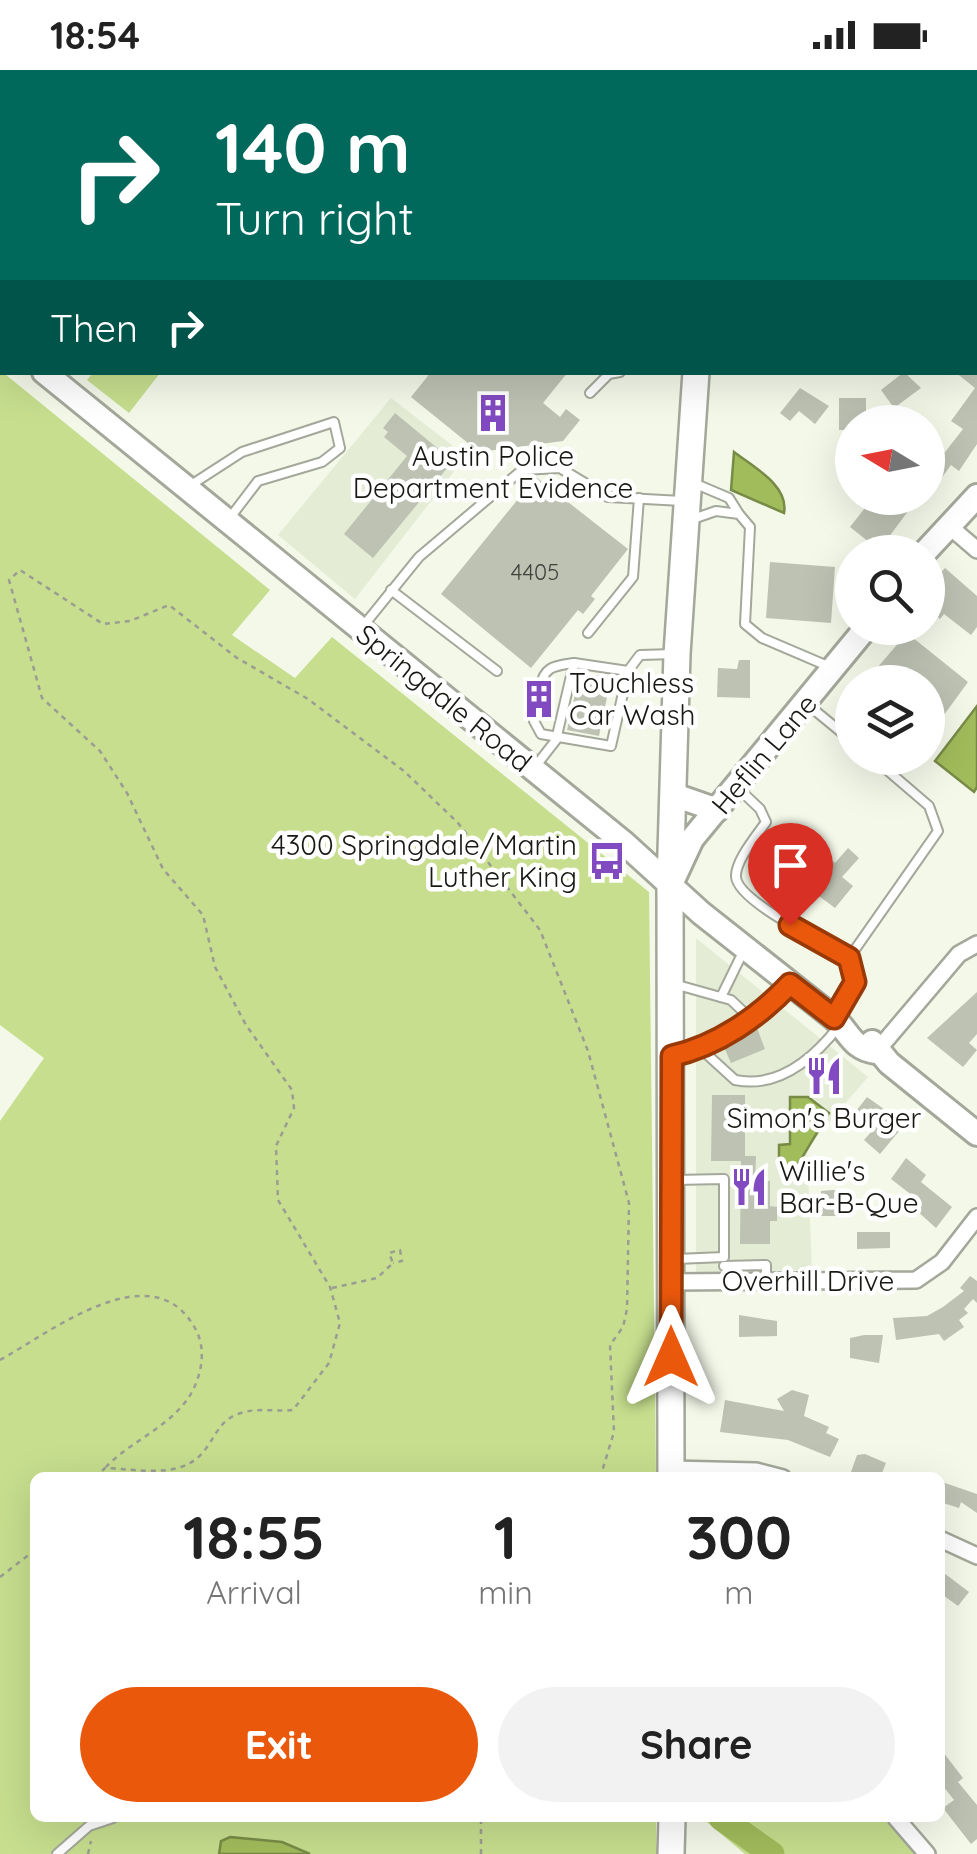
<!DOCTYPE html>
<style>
:root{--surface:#fff;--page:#f2f2f2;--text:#222;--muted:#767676;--accent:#ea580c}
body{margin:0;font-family:Quicksand,sans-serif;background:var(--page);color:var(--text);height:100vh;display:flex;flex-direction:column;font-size:38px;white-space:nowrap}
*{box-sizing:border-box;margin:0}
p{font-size:32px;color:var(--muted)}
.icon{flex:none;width:55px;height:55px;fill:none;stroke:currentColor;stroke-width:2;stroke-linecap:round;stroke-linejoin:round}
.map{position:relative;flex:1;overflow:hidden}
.sheet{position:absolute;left:30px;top:1402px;width:915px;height:350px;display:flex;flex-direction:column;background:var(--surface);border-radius:15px;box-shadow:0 10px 40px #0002}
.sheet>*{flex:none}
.top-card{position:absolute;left:0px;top:0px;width:978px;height:305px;box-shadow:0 10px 40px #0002;background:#00695c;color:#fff;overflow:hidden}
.needle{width:65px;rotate:280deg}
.controls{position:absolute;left:835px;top:335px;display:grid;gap:20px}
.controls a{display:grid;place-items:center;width:110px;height:110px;border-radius:50%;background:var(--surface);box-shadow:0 10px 40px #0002;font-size:50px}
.pin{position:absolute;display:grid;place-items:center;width:85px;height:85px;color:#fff;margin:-102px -42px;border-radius:50% 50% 50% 0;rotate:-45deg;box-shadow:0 0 10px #0007}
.pin .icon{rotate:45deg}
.me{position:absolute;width:110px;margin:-55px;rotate:0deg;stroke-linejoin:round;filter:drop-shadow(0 0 8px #0008)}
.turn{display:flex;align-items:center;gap:35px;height:210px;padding:0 50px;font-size:45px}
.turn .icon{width:130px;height:130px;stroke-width:2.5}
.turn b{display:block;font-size:70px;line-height:85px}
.then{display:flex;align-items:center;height:95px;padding:0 50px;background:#0003;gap:20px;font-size:38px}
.eta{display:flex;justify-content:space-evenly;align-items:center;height:170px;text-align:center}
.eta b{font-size:60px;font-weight:800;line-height:70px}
.action{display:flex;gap:20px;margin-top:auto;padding:20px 50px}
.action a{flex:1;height:115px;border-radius:60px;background:var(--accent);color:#fff;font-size:40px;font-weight:800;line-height:115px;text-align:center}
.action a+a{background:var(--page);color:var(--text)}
.status{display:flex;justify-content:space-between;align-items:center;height:70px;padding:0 50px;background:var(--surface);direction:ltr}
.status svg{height:28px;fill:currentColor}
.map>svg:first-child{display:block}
</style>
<div class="status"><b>18:54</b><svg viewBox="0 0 49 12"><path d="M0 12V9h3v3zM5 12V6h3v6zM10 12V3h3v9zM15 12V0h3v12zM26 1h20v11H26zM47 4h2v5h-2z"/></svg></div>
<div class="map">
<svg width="977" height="1784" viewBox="0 0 977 1784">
<rect width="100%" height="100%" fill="#f3f8e9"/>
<!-- built -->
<g fill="#e5ecd6">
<path d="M391,328L466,386L355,529L278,465Z"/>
<path d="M696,868L868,1007L807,1078L812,1200L696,1203Z"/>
</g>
<!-- green -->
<g fill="#c6de8e">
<path d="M0,0H656L2,2L0,155Z"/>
<path d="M0,300L270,520L232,565L295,608L332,567L649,822L656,1407L35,1408V1748H656V1784H0V1051L44,988L0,955Z"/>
<path d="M93,303V302L160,303L129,343L87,310Z"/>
<path d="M702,1748H885L915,1784H745Z"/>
</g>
<!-- water -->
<g fill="#a1bc5b" stroke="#788b46" stroke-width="2.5">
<path d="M734,382C755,398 789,416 784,443L731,420Z"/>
<path d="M977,636V717L974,722L935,691Z"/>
<path d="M790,1027H808L829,1043L797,1096L779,1095V1075L790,1074Z"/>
<path d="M230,1767L282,1772L310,1784H219L221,1771Z"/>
</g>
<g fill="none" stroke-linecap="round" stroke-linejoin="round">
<!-- river -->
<g stroke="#a1bc5b" stroke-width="25">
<path d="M935,0L937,2"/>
<path d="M975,49L977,50"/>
<path d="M721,1748L772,1784"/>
</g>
</g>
<!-- building -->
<g fill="#bdc2b3">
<path d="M431,302H568L543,333L560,347L566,339L580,350L563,371L479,382L411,327Z"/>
<path d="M904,302L921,318L894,338L881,320Z"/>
<path d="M955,302H977V374L959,401L951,395L935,417L928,412V390L935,395L963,359L951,351L975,318Z"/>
<path d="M800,318L829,336L815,354L799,341L790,351L780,343Z"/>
<path d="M839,328H866V352H852V360H839Z"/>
<path d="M395,343L453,391L373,488L344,464L407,386L384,367L388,362L383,358Z"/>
<path d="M536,407L628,479L591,526L595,529L583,544L578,540L531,598L441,524Z"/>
<path d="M885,428H910L907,432L912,436L879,480L850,457L868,434L875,440Z"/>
<path d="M770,492L835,497L831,553L766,548Z"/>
<path d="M945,498L977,526V557L971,565L944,544L940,549L932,542L937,536L931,531L940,519L932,513Z"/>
<path d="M907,563L968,612L928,667V612H865Z"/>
<path d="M739,590H750V628L717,627L718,598L737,599Z"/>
<path d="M580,602L611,608L599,666L567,660Z"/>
<path d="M796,770L802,775L807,770L835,793L848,778L859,788L842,807L853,816L835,838L819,826L812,834L783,816L794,803L779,791Z"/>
<path d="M977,922V964L969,973L977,980L963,997L927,968Z"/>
<path d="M757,958L765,979L731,993L723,975Z"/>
<path d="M712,1025H745V1086H756L755,1111H770V1136L777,1137V1151H770V1174H740L741,1091H711Z"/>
<path d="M867,1027L905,1054L880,1084L864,1070L871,1062L853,1045Z"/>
<path d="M906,1088L926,1105L921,1112L952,1137L936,1158L916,1140L922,1133L891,1109Z"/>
<path d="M833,1120H850V1146H821V1121Z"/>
<path d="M857,1162H890V1178L857,1179Z"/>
<path d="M970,1206L977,1211V1233L973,1229L964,1239L968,1243L959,1250L964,1257L944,1271L939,1264L896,1270L893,1248L927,1246L943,1237L964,1221L960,1218Z"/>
<path d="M739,1245L777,1251V1266L739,1267Z"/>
<path d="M864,1265H883L879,1293L850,1288V1268Z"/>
<path d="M792,1320L809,1325L804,1346L829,1357L826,1363L839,1369L830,1387L788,1370L720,1362L725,1330L784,1341L777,1329Z"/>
<path d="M865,1384L886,1393L880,1408H856L851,1402L857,1385Z"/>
<path d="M942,1412L977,1424V1443L961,1432L959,1438L940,1432Z"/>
<path d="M940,1500L969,1522L958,1536L940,1523Z"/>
<path d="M940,1678L963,1708L958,1712L977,1735V1769L971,1774L943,1738L954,1730L940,1712Z"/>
</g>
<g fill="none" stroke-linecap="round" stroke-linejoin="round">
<!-- lane casing -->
<g stroke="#a3a89a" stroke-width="12">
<g id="lane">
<path d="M590,323L609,304L620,302"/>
<path d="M696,414L729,428L739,444"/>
<path d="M191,415L242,382L334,352L340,378L322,392L258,411L229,449"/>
<path d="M690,450L716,441L739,444L750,457L745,554L762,568L830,597"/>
<path d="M391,520L497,601"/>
<path d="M364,555L419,487L522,400L560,398L608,427L682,431"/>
<path d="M588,563L633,507L639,428"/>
<path d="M540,618C544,596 554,596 574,593"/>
<path d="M807,634L852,671"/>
<path d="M536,641L534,651L541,664L611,676L628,601"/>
<path d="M535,697L556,670L574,593L628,601L640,585L674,584"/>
<path d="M740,720L760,739L766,752C757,765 735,791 736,807C738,832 826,873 849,888L855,912L836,945"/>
<path d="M849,888L938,761L929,736L873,688"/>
<path d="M674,914L731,930L750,948"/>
<path d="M721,927L743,882"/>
<path d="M701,979L735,1010C779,1019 814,988 839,956"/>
<path d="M677,985C719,975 760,945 789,914"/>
<path d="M675,1110L724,1109V1187L676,1189"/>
<path d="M724,1196L766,1195V1211"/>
<path d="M57,1784L89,1756L113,1748"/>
</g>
</g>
<!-- street casing -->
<g stroke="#a3a89a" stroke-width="20">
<g id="street">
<path d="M975,208L977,210"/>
<path d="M949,456L977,480"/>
<path d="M876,982L959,884L977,874"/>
<path d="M671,1212L916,1210L942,1192L977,1147"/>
<path d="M671,1399L756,1401L783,1408"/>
<path d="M940,1469L977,1486"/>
<path d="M896,1748L927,1784"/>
</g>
</g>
<!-- secondary casing -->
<g stroke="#a3a89a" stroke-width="28">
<g id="secondary">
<path d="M0,267L2,269"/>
<path d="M44,302L623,772L701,843L834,948C849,962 852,979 876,982"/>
<path d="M925,482L977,426"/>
<path d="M674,725L717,740"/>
<path d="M672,812L692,769L866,558"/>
<path d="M872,972L889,993L977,1064"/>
</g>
</g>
<!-- primary casing -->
<g stroke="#a3a89a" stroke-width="30">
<g id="primary">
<path d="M716,2V0"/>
<path d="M671,1408L670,815L677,584L696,302"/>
<path d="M671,1784L672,1748"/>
</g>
</g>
<!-- path -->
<g stroke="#9a9d92" stroke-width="2.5" stroke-dasharray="5 5" stroke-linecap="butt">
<path d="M332,1218L377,1208L393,1193L389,1183L400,1180L402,1191L393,1193"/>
<path d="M0,1290C51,1262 154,1180 196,1260C207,1281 201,1308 189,1327C168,1358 131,1371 106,1397"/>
<path d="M95,1408L105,1398C139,1399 185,1411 207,1377C217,1363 221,1350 238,1344C256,1337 275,1342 293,1340L329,1293L340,1253L330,1217L278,1130L276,1076L294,1038L292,1020L246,955L215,897L203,845L163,799L127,723L100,681L42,628L9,510L20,500L103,554L130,551L169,535L237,588L308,629L404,701L458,753L540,860L588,981L629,1133L627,1239L623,1257L610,1275L614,1362L600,1408"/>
<path d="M0,1507L35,1480"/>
<path d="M88,1784L91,1771"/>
<path d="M481,1784V1748"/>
</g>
<!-- lane -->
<use href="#lane" stroke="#fff" stroke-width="8"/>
<!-- street -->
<use href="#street" stroke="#fff" stroke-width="15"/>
<!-- secondary -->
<use href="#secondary" stroke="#fff" stroke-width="22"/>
<!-- primary -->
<use href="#primary" stroke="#fff" stroke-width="25"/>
</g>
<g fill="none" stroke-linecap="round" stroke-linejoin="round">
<!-- route casing -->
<g stroke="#983908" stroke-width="25">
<path id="route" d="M671,1287L672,986C717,976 759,947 790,914L834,948L855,912L849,888L790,855"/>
</g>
<!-- route -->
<use href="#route" stroke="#ea580c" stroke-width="18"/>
</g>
<!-- icons -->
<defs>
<g id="building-bare" transform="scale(3)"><path d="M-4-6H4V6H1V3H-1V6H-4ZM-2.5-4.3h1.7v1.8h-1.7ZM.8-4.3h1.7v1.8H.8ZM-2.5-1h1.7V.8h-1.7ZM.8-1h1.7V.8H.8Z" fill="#824ac1" stroke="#fff" stroke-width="2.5" paint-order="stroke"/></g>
<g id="bus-bare" transform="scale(3)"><path d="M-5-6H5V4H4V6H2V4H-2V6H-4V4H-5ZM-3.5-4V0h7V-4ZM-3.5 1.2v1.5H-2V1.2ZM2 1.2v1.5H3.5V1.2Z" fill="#824ac1" stroke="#fff" stroke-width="2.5" paint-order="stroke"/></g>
<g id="restaurant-bare" transform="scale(3)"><path d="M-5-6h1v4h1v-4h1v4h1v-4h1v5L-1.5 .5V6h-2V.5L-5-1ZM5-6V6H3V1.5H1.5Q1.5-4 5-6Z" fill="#824ac1" stroke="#fff" stroke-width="2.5" paint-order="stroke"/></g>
</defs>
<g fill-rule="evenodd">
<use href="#building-bare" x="493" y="343"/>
<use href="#building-bare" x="539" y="629"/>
<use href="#bus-bare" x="607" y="791"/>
<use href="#restaurant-bare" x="824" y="1006"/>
<use href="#restaurant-bare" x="749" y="1117"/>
</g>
<g text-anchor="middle" stroke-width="9" stroke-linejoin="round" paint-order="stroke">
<!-- number labels -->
<g font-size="22" fill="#41433c">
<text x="535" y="510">4405</text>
</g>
<!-- poi labels -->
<g font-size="28" fill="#181914" stroke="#fff">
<text x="493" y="396">Austin Police<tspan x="493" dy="32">Department Evidence</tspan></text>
<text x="569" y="623" text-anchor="start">Touchless<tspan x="569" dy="32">Car Wash</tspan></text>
<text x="577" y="785" text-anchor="end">4300 Springdale/Martin<tspan x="577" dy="32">Luther King</tspan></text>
<text x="824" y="1058">Simon's Burger</text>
<text x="779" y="1111" text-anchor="start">Willie's<tspan x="779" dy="32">Bar-B-Que</tspan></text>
</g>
<!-- street labels -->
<g font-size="28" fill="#181914" stroke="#fff">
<text transform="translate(444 628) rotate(39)" y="10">Springdale Road</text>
<text transform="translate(764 684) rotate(-50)" y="10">Heflin Lane</text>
<text x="808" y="1221">Overhill Drive</text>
</g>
</g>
</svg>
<div class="controls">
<a><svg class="needle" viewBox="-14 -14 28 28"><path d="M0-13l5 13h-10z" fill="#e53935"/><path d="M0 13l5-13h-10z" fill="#767676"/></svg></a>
<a><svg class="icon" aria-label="search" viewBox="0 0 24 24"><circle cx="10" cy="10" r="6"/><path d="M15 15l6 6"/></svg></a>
<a><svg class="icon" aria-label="layers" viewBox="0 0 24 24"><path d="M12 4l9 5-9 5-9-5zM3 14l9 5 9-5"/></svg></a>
</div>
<div class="pin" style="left:790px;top:855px;background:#d93025"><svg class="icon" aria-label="arrive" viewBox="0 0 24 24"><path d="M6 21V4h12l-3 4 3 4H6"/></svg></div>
<svg class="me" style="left:671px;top:1287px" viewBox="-20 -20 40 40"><path d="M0-17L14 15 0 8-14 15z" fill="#ea580c" stroke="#fff" stroke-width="4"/></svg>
<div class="top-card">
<div class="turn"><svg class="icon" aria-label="right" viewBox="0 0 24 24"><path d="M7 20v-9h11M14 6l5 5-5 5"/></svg><div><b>140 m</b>Turn right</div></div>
<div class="then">Then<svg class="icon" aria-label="right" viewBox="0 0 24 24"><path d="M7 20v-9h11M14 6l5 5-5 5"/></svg></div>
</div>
<section class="sheet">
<div class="eta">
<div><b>18:55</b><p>Arrival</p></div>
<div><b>1</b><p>min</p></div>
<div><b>300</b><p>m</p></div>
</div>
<div class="action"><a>Exit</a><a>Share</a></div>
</section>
</div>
